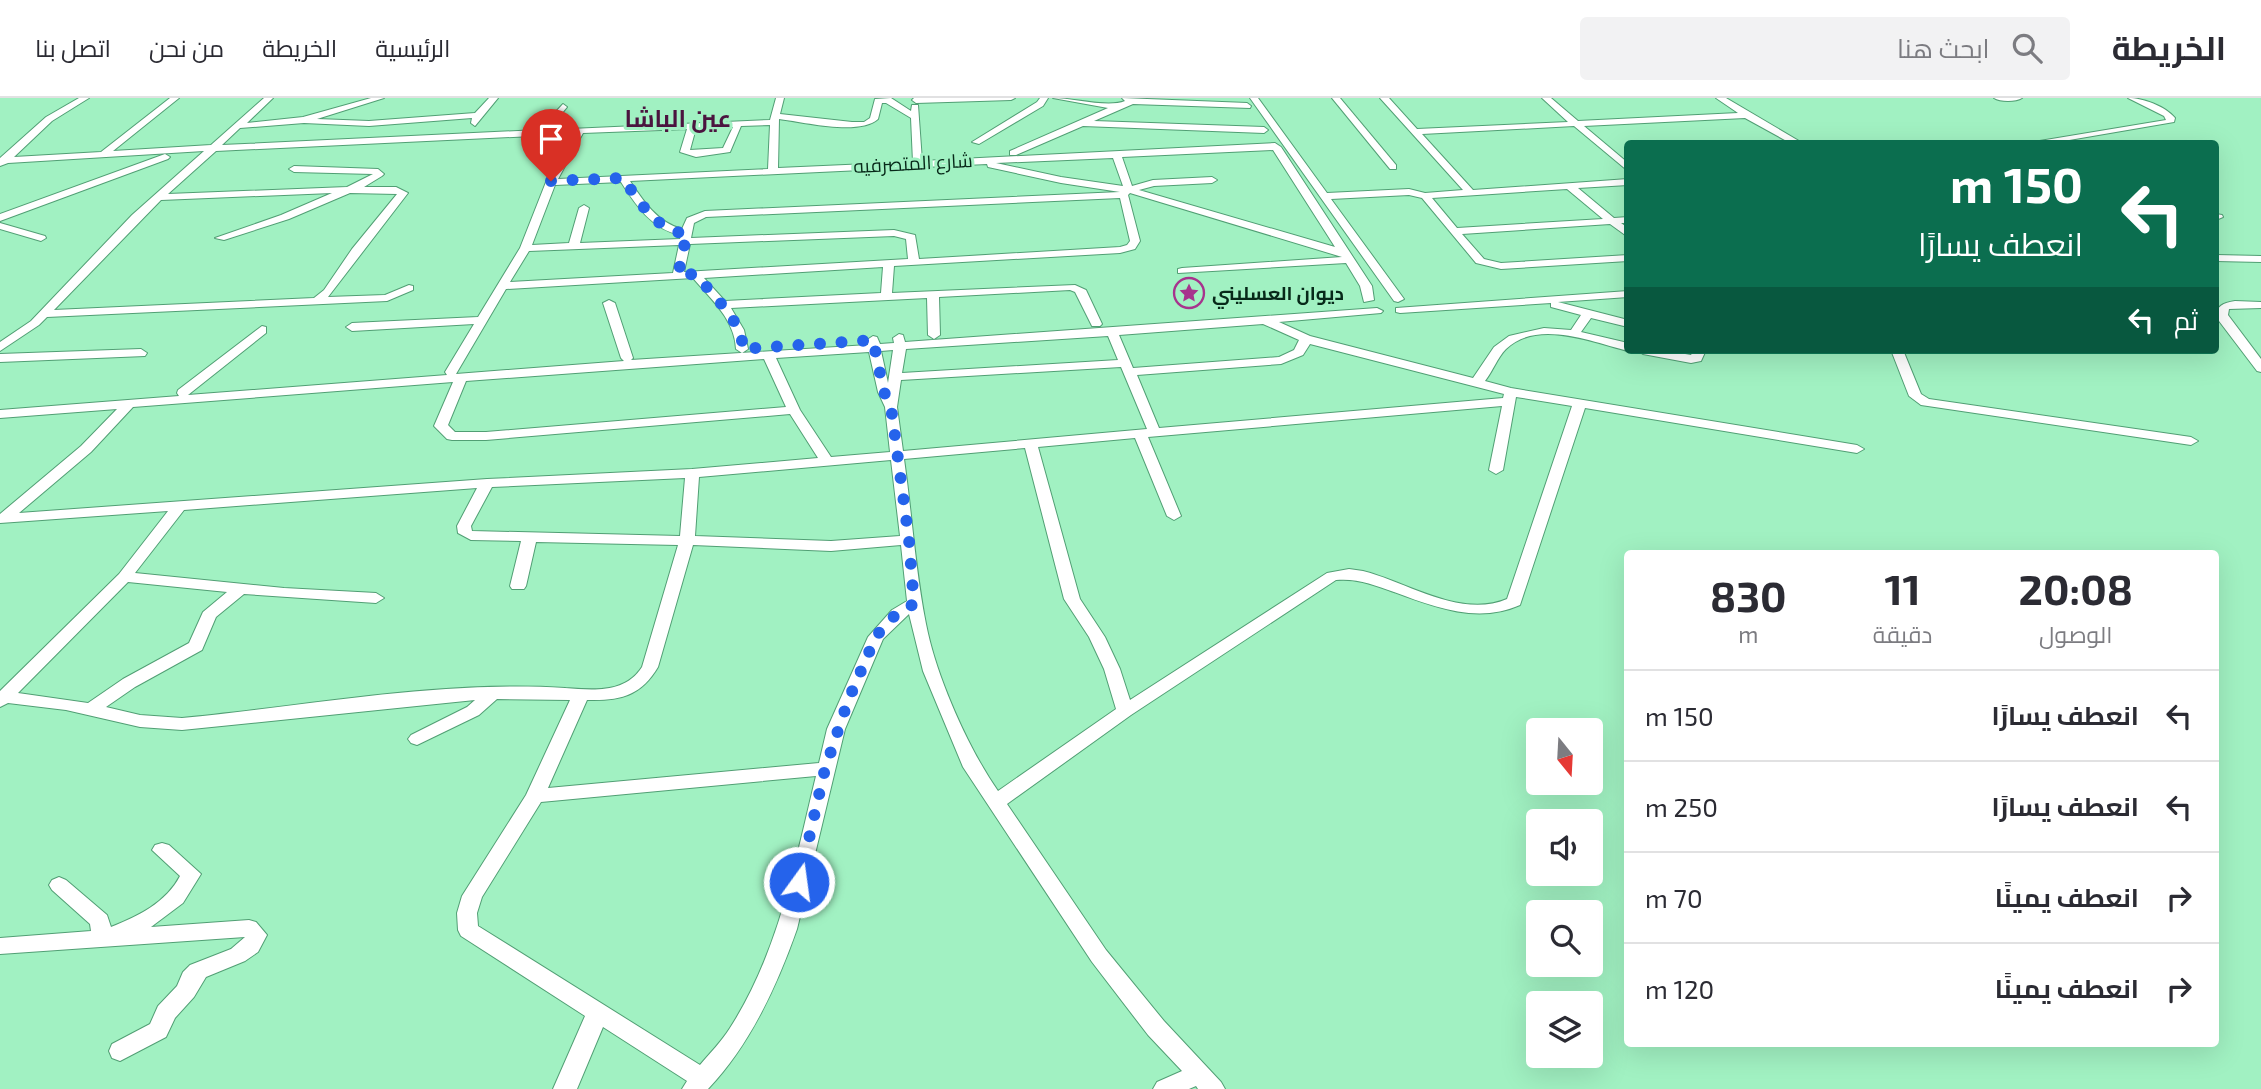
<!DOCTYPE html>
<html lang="ar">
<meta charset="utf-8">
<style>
:root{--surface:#fff;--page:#f2f2f3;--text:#2b2b33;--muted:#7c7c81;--line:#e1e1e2}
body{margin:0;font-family:"Exo 2",Cairo,sans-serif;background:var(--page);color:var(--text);direction:rtl;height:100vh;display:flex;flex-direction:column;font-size:26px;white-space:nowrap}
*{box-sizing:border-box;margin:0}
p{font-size:23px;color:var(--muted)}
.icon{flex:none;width:38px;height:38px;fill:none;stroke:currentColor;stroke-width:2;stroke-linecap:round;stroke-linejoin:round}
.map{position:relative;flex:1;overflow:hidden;direction:ltr}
.side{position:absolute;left:1624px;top:452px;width:595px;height:497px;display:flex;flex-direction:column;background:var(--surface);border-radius:7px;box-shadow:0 7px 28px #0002;direction:rtl}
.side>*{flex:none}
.banner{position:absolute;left:1624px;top:42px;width:595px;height:214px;border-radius:7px;box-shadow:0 7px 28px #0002;direction:rtl;background:#0b6e4f;color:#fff;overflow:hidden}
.needle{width:46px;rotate:162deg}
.tools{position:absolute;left:1526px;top:620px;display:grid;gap:14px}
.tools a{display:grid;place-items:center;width:77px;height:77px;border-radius:7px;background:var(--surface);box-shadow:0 7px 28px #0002;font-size:35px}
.pin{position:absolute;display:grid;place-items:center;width:60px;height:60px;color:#fff;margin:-72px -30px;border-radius:50% 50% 50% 0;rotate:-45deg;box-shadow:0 0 7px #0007}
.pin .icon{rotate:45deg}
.me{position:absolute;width:77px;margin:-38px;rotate:14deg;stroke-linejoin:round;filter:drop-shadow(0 0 5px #0008)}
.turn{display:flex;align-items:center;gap:24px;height:147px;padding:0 21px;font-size:32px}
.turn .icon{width:91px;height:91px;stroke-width:2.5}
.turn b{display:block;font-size:49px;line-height:60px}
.then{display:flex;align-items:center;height:66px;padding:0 21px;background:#0003;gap:14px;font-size:26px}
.eta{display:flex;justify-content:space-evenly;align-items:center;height:119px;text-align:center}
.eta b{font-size:42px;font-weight:700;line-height:49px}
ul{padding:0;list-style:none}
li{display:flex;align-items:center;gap:21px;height:91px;padding:0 21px;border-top:2px solid var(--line)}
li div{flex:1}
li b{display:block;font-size:26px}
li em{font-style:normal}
header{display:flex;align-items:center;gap:42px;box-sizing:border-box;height:98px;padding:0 35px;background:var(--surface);border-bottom:2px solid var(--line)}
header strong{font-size:33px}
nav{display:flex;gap:38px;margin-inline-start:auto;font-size:24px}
.search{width:490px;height:63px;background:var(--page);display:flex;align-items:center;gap:18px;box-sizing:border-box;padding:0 24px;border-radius:7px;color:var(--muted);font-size:26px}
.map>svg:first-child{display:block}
</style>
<header>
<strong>الخريطة</strong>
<div class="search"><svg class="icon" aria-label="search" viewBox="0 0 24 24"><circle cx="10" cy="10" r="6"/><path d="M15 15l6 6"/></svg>ابحث هنا</div>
<nav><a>الرئيسية</a><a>الخريطة</a><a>من نحن</a><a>اتصل بنا</a></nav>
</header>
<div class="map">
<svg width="2261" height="991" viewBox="0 0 2261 991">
<rect width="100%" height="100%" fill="#a1f1c2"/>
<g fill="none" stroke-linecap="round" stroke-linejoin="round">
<!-- minor casing -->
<g stroke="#519f74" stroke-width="2">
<g id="minor">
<path d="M79,0H89L52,23L14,59L101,54L170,0H179L113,53L211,47L264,0H273L247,25L303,19L371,0H384L317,21L369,23L475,15L489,0H498L475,28L471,25L472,20L369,28L304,25L240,30L222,47L539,32L563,6L567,9L548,32L770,22L776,0H784L780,16L852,24H864L870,20L875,1L891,0L911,13L912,7H918L922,63L1275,45L1281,49L1372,188L1374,202L1364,204L1360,188L1346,165L1178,175V171L1182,170L1342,159L1130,95L1128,97L1140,143L1135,151L1120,155L894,168L892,195L1075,187L1086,192L1102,226L1100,228H1092L1075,194L1070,192L939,199L940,237L934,241L928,237L927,200L731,210L744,232L748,251L742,255L736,251C735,222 711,201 693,180L506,191L456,276L624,263L621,260L603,205L609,202L615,205L633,260L631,262L868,247L867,242L873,238L877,239L880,246L894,245L893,240L899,236L903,237L905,244L1377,210L1383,213L1381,215L1279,224L1310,238L1473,280L1494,249L1509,238L1544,230L1571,232L1581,217L1551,209V205L1400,215L1396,214V210L1628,193V199L1558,204L1628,222V229L1591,220L1581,234L1628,245V252H1630L1628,253C1592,244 1537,221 1506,251C1497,260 1493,273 1485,283L1511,290L1857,347L1864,351L1857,355L1585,310L1520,507C1478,526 1434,509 1394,494C1374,487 1357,480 1336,482L1131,617L1007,706L1106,852L1164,923L1221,984L1225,991H1198L1196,988L1189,991H1153L1157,984L1182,973L1148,937L1092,864L963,669L923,573L909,516L883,541L845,631L797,831C777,888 750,947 708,991H682L687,983L603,929L577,991H553L585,918L461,838L458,832L457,815L462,798L526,697L570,602L497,601L479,617L417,647L411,645L408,641L411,637L467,609L475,602L182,632L140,629L66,612L8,605L0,609V593L119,476L168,413L0,425V416L81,348L117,311L0,320V312L179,298L177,295L178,292L262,228L266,229V235L188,297L447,277L445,274L474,226L352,233L346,229L352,225L478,219L520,150L546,84L574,36L216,53L168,96L347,89L373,76L294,74L289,71L294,68L378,71L384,76L382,78L364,89H396L408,95L328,199L385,197L409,187L413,188V192L387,203L47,219L39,227L0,253V244L31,223L132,117L204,53L8,65L0,68V60L46,19ZM882,5H886L911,20L913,64L778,70L779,21C804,24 859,38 878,21ZM770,27L768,71L558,81L583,35L687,31L680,54L696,59L730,54L741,28ZM733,29L723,50L690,52L696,30ZM1273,52L1335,149L1139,92L1154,88L1212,85L1217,82L1212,79L1153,82L1132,88L1122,59ZM1113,60L1123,88L1061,79L996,65ZM987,66L988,69L1061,85L1120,94L705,113L687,120L682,131C658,125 643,103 630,83ZM621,84C635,106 652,132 681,137L680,141L580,145L589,110L584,107L579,110L569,145L532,147L555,87ZM332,95L281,117L215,140L224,142L289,121L350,95L397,96L352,151L324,192L314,200L54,212L161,102ZM1120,100L1130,143L1127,147L1120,149L919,161L915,137L894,132L691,140L694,125L706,119ZM894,138L906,141L908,161L684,174L690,146ZM679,147L673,175L510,184L529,153ZM883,169L881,195L725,203L704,180ZM1263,226L1299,242L1294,252L1279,259L1133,270L1119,237ZM1108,238L1118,262L902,275L906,251ZM1310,246L1504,296L1503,300L1159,330L1137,277L1281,266L1303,257ZM893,252L888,285L881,253ZM869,254L878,294L885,309L890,354L831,359L800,312L776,260ZM764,261L786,309L486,334H455L448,327L466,283ZM1121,269L1147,331L903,353L897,309L901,282ZM453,284L434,328L447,341L452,342H486L790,316L818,360L692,371L487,381L19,415L91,354L133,309ZM1516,299L1572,308L1507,501C1461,521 1407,484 1363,473L1349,471L1327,475L1130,602L1120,571L1105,539L1080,501L1038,349L1135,340L1167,418L1174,422L1181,418L1148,339L1502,308L1489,372L1496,376L1503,372ZM1025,350L1064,501L1089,539L1104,571L1116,611L998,693C968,650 936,578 926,526C915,471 912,416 904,361ZM891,362L900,438L831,443L695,438L699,379ZM685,380L680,438L472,433L471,428L492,389ZM477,390L457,428L458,435L471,442L521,443L510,488L512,491H524L526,488L536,444L678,447L642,569C625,596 592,592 565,590C438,582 308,608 182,620L140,617L106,609L135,589L202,552L216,519L244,496L376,505L384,500L376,495L284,490L135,475L184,412ZM693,447L831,453L901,447L907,503L892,512L868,539L827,631L819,665L548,690L587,602C620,603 641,598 658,569ZM128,484L227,494L203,514L189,545L123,581L88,605L18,595ZM816,678C795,764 779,854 730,930C722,943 710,955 700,967L478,828L477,815L482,799L541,704Z"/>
<path d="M914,0H1015L1011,2L916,5L912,2Z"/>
<path d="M1040,0H1048L1043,8L979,46L972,44L1037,4Z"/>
<path d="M1053,0C1073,0 1108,10 1125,3L1122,0L1247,5L1251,8L1250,10L1133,6L1094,23L1264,29L1268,32L1264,35L1083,28L1016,57H1010V53L1108,10Z"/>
<path d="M1250,0H1258L1327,95L1409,91L1425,95L1463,92L1380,0H1389L1417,31L1568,24L1542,0H1551L1578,23L1738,15L1716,0H1726L1804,46H1792L1745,20L1584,28L1628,65V73L1574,28L1422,36L1473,92L1628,81V87L1578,90L1614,120L1628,119V125H1621L1628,130V139L1610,126L1462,136L1484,161L1501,165L1628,157V163L1501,171L1476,165L1422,100L1409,97L1331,101L1404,201L1398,204L1394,203ZM1567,91L1603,121L1457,130L1432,100Z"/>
<path d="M1332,0H1340L1396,67V71H1390Z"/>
<path d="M1994,0H2022C2016,4 2000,4 1994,0Z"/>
<path d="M2128,0C2143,0 2165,8 2175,20L2174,24L2046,46H2021L2166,22L2164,18Z"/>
<path d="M165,56L170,59L168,61L0,123V116Z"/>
<path d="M2216,116L2222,117L2223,119L2216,122Z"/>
<path d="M0,125L45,138L46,140L41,143L0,131Z"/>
<path d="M2216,157L2261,158V164L2216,163Z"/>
<path d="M2235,203L2261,204V210L2229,211L2228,217L2261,261V274L2257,273L2216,219C2216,208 2223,205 2235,203Z"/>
<path d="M141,251L147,255L145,258L0,264V256Z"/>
<path d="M1637,252H1662L1691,257L1694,252H1706L1701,263L1691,265L1643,256Z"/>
<path d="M1891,252H1903L1921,296L1929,301L2191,339L2198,343L2191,347L1921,307L1909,298Z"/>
<path d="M162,745L169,747L201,776L183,805L151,829L249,822L256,824L267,837L258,854L245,863L206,879L194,899L175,920L166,939L120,963L112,960L109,953L112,946L150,926L158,908L177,888L183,874L190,867L231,851L245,839L0,856V840L91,833L90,826L52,792L49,787L52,782L59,779L66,782L107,817L111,829C138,818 166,805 180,778L152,752L155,747Z"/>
</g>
</g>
<!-- minor -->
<use href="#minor" fill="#fff" fill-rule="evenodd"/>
</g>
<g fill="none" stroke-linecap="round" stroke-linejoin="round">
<!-- route -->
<path stroke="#2563eb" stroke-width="12" stroke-dasharray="0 21.6" d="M551,83L623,80C637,101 659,136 687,135L678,177L695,176C710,194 746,227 742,251L873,242L884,294L891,309L909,442L914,506L898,514L876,538L848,603L825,671L799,784"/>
</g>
<!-- icons -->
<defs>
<g id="sight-ring" transform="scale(1.575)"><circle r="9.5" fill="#a1f1c2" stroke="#a7338d" stroke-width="1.5"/><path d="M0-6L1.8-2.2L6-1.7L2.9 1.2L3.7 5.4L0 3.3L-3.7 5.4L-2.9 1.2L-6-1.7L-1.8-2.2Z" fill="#a7338d"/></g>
</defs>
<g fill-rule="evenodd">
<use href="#sight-ring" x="1189" y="195"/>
</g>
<g text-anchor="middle" stroke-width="6" stroke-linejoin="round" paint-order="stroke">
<!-- far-street labels -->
<g font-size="19" fill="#072919" stroke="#a1f1c2">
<text transform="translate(913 65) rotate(-3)" y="7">شارع المتصرفيه</text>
</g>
<!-- far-poi labels -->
<g font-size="19" font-weight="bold" fill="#072919" stroke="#a1f1c2" text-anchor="start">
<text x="1212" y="202">ديوان العسليني</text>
</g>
<!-- far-district labels -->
<g font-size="24" font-weight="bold" fill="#4b143f" stroke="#a1f1c2">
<text x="678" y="29">عين الباشا</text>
</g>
</g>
</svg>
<div class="tools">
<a><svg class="needle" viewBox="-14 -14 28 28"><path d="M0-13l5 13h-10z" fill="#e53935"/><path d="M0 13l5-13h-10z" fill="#7c7c81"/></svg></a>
<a><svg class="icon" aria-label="sound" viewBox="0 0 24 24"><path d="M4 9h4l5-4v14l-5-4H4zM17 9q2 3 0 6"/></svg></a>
<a><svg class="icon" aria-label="search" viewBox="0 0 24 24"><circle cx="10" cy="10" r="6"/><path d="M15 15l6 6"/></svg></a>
<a><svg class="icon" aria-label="layers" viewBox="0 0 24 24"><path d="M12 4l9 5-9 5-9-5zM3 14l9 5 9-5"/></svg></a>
</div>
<div class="pin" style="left:551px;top:83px;background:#d93025"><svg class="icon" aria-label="arrive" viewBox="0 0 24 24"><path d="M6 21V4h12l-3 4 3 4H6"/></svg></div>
<svg class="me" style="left:799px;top:784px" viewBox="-20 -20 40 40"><circle r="17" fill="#2563eb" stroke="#fff" stroke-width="3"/><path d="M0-11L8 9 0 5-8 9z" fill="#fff"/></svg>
<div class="banner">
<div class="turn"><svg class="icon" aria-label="left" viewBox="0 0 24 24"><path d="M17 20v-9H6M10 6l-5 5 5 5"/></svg><div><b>150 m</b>انعطف يسارًا</div></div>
<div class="then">ثم<svg class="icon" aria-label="left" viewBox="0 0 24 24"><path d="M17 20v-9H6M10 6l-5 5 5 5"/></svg></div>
</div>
<section class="side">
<div class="eta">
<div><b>20:08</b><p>الوصول</p></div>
<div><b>11</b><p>دقيقة</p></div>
<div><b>830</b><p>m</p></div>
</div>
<ul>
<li><svg class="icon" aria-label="left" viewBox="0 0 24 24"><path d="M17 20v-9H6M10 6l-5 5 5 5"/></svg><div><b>انعطف يسارًا</b></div><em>150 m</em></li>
<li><svg class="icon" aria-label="left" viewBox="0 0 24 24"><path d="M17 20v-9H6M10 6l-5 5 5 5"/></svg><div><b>انعطف يسارًا</b></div><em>250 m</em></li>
<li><svg class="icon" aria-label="right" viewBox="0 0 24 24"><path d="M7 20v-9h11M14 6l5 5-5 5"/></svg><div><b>انعطف يمينًا</b></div><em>70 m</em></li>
<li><svg class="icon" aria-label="right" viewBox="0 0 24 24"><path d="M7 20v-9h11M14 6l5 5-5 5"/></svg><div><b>انعطف يمينًا</b></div><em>120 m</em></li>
</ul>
</section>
</div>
